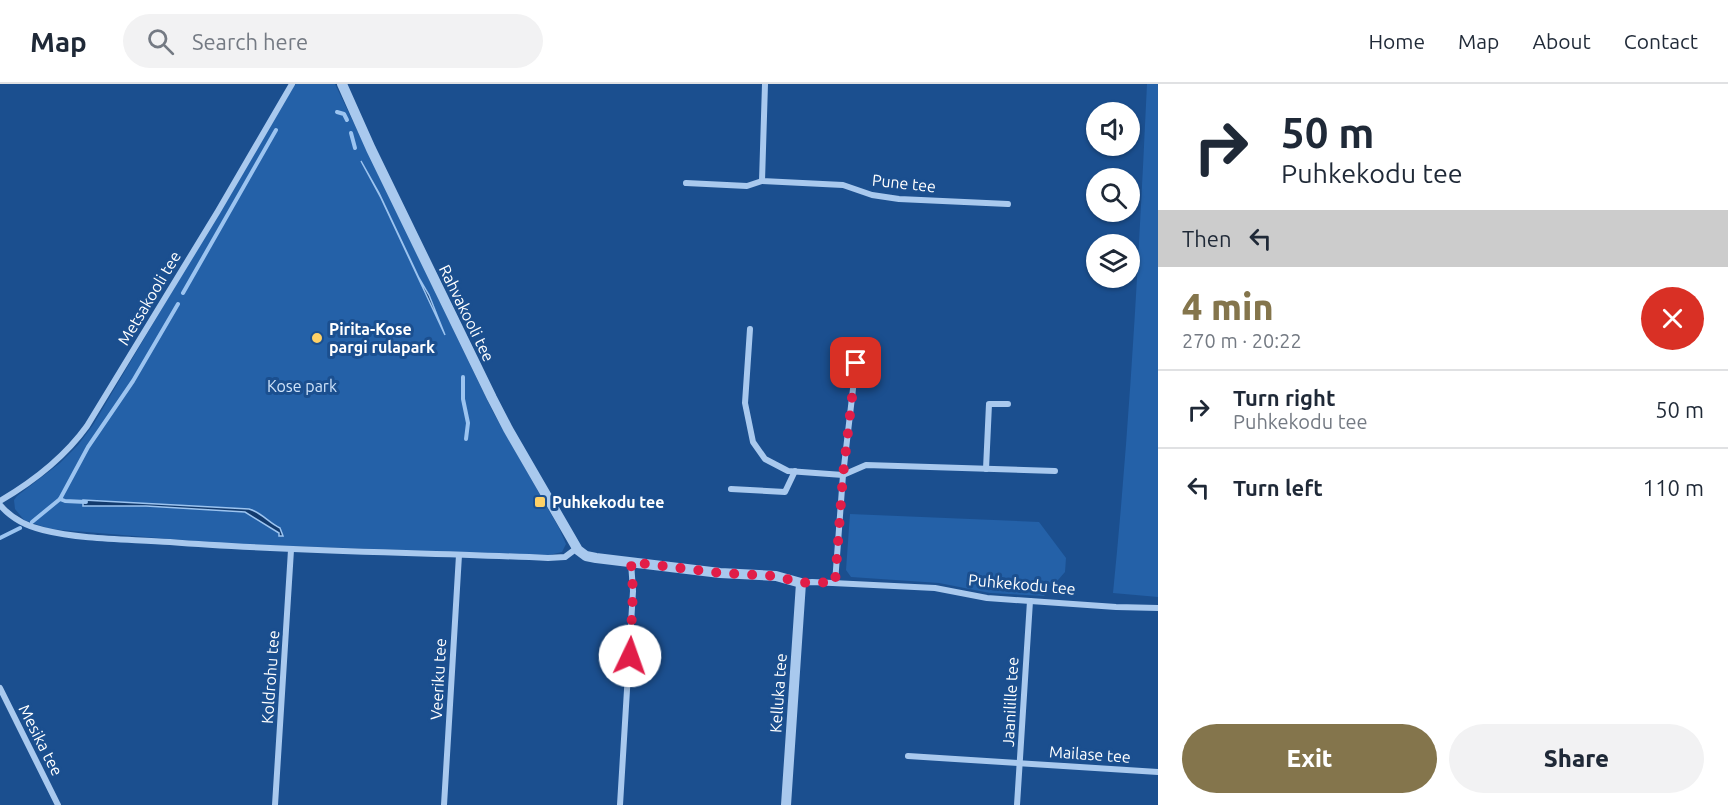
<!DOCTYPE html>
<meta charset="utf-8">
<style>
:root{--surface:#fff;--page:#f2f2f3;--text:#1f2937;--muted:#747a83;--line:#e0e1e3;--accent:#84754c}
body{margin:0;font-family:Ubuntu,sans-serif;background:var(--page);color:var(--text);height:100vh;display:flex;flex-direction:column;font-size:22px;white-space:nowrap}
*{box-sizing:border-box;margin:0}
p{font-size:20px;color:var(--muted)}
.icon{flex:none;width:33px;height:33px;fill:none;stroke:currentColor;stroke-width:2;stroke-linecap:round;stroke-linejoin:round}
.map{position:relative;flex:1;overflow:hidden}
.drawer{display:flex;flex-direction:column;background:var(--surface);width:570px}
.drawer>*{flex:none}
.hud{background:#fff;color:var(--text);overflow:hidden}
.controls{position:absolute;left:1086px;top:18px;display:grid;gap:12px}
.controls a{display:grid;place-items:center;width:54px;height:54px;border-radius:50%;background:var(--surface);box-shadow:0 2px 4px #0004;font-size:30px}
.pin{position:absolute;display:grid;place-items:center;width:51px;height:51px;color:#fff;margin:-26px;border-radius:12px;box-shadow:0 3px 9px #0006}
.me{position:absolute;width:66px;margin:-33px;rotate:3deg;stroke-linejoin:round;filter:drop-shadow(0 0 4px #0008)}
.turn{display:flex;align-items:center;gap:21px;height:126px;padding:0 24px;font-size:27px}
.turn .icon{width:78px;height:78px;stroke-width:2.5}
.turn b{display:block;font-size:42px;line-height:51px}
.then{display:flex;align-items:center;height:57px;padding:0 24px;background:#0003;gap:12px;font-size:22px}
.round{display:grid;place-items:center;flex:none;width:63px;height:63px;border-radius:32px;background:var(--page)}
.headline{display:flex;align-items:center;justify-content:space-between;height:102px;padding:0 24px}
h1{font-size:36px;font-weight:800;line-height:45px;color:var(--accent)}
.cta{display:flex;gap:12px;margin-top:auto;padding:12px 24px}
.cta a{flex:1;height:69px;border-radius:36px;background:var(--accent);color:#fff;font-size:24px;font-weight:800;line-height:69px;text-align:center}
.cta a+a{background:var(--page);color:var(--text)}
ul{padding:0;list-style:none}
li{display:flex;align-items:center;gap:18px;height:78px;padding:0 24px;border-top:2px solid var(--line)}
li div{flex:1}
li b{display:block;font-size:22px}
li em{font-style:normal}
header{display:flex;align-items:center;gap:36px;box-sizing:border-box;height:84px;padding:0 30px;background:var(--surface);border-bottom:2px solid var(--line)}
header strong{font-size:28px}
nav{display:flex;gap:33px;margin-inline-start:auto;font-size:21px}
.search{width:420px;height:54px;background:var(--page);display:flex;align-items:center;gap:15px;box-sizing:border-box;padding:0 21px;border-radius:33px;color:var(--muted);font-size:22px}
main{display:flex;flex:1;min-height:0}
.map>svg:first-child{display:block}
</style>
<header>
<strong>Map</strong>
<div class="search"><svg class="icon" aria-label="search" viewBox="0 0 24 24"><circle cx="10" cy="10" r="6"/><path d="M15 15l6 6"/></svg>Search here</div>
<nav><a>Home</a><a>Map</a><a>About</a><a>Contact</a></nav>
</header>
<main>
<div class="map">
<svg width="1158" height="721" viewBox="0 0 1158 721">
<rect width="100%" height="100%" fill="#1b4f8f"/>
<!-- green -->
<g fill="#2461a8">
<path d="M295,0H335L493,328L559,444L566,460L562,468L549,471L231,460L50,445L24,436L15,425L14,416L17,412L60,379L78,361L93,341Z"/>
<path d="M1147,0H1158V513L1113,509C1130,340 1139,170 1147,0Z"/>
<path d="M850,430L1039,438L1066,474L1065,488L1044,512L990,509L939,499L851,493L846,486Z"/>
</g>
<!-- water -->
<g fill="#123a6d" stroke="#9cc4f0" stroke-width="1.5">
<path d="M361,77L379,109L419,194L429,211L445,251L381,114Z"/>
<path d="M83,416L249,425C261,428 269,439 280,444L283,452H279V449L245,428L146,422H83Z"/>
</g>
<g fill="none" stroke-linecap="round" stroke-linejoin="round">
<!-- stream -->
<g stroke="#9cc4f0" stroke-width="4">
<path d="M337,28L344,30L347,36"/>
<path d="M351,49L355,64"/>
<path d="M183,209L276,46"/>
<path d="M463,293V315L468,339L466,355"/>
<path d="M60,415L65,417L86,418"/>
<path d="M32,438L60,415L88,363L133,297L178,220"/>
<path d="M0,454L20,444"/>
</g>
<!-- minor -->
<g stroke="#a9c9ee" stroke-width="6">
<path d="M765,0L762,97L843,101L872,111L899,115L1008,120"/>
<path d="M686,99L747,102L762,97"/>
<path d="M750,245L745,319L753,358L765,375L788,387L843,391L866,381L1055,387"/>
<path d="M986,385L989,320H1008"/>
<path d="M731,405L785,408L795,387"/>
<path d="M0,417C34,397 64,374 87,342L218,127L292,0"/>
<path d="M0,421C11,434 26,442 43,446C83,456 128,455 170,458C295,468 422,468 548,474L565,473L577,464"/>
<path d="M801,499L812,498L935,504L987,514L1116,523L1158,524"/>
<path d="M835,499L843,391L856,279"/>
<path d="M0,604L58,721"/>
<path d="M908,672L1158,688"/>
<path d="M275,721L291,466"/>
<path d="M444,721L459,471"/>
<path d="M620,721L633,507L631,478"/>
<path d="M1017,721L1030,517"/>
</g>
<!-- tertiary -->
<path stroke="#a9c9ee" stroke-width="10" d="M342,0L371,65L492,314L508,345L578,466L586,472L596,474L720,489L776,492L801,499L786,721"/>
</g>
<g fill="none" stroke-linecap="round" stroke-linejoin="round">
<!-- route -->
<path stroke="#e11d48" stroke-width="10" stroke-dasharray="0 18" d="M630,572L633,507L631,478L720,489L776,492L801,499L812,498L835,499L843,391L856,279"/>
</g>
<!-- markers -->
<g fill="#ffd166" stroke="#1b4f8f" stroke-width="2">
<circle cx="317" cy="254" r="6"/>
<rect x="534" y="412" width="12" height="12" rx="3"/>
</g>
<g text-anchor="middle" stroke-width="6" stroke-linejoin="round" paint-order="stroke">
<!-- street labels -->
<g font-size="16" fill="#fff" stroke="#1b4f8f">
<text transform="translate(904 99) rotate(6)" y="6">Pune tee</text>
<text transform="translate(149 214) rotate(-59)" y="6">Metsakooli tee</text>
<text transform="translate(467 229) rotate(64)" y="6">Rahvakooli tee</text>
<text transform="translate(1022 500) rotate(5)" y="6">Puhkekodu tee</text>
<text transform="translate(270 593) rotate(-86)" y="6">Koldrohu tee</text>
<text transform="translate(438 595) rotate(-87)" y="6">Veeriku tee</text>
<text transform="translate(778 609) rotate(-86)" y="6">Kelluka tee</text>
<text transform="translate(1010 618) rotate(-87)" y="6">Jaanilille tee</text>
<text transform="translate(41 656) rotate(63)" y="6">Mesika tee</text>
<text transform="translate(1090 670) rotate(4)" y="6">Mailase tee</text>
</g>
<!-- poi labels -->
<g font-size="16" font-weight="bold" fill="#fff" stroke="#1b4f8f" text-anchor="start">
<text x="329" y="251">Pirita-Kose<tspan x="329" dy="18">pargi rulapark</tspan></text>
<text x="552" y="424">Puhkekodu tee</text>
</g>
<!-- park labels -->
<g font-size="16" fill="#cfe3fa" stroke="#1b4f8f">
<text x="302" y="308">Kose park</text>
</g>
</g>
</svg>
<div class="controls">
<a><svg class="icon" aria-label="sound" viewBox="0 0 24 24"><path d="M4 9h4l5-4v14l-5-4H4zM17 9q2 3 0 6"/></svg></a>
<a><svg class="icon" aria-label="search" viewBox="0 0 24 24"><circle cx="10" cy="10" r="6"/><path d="M15 15l6 6"/></svg></a>
<a><svg class="icon" aria-label="layers" viewBox="0 0 24 24"><path d="M12 4l9 5-9 5-9-5zM3 14l9 5 9-5"/></svg></a>
</div>
<div class="pin" style="left:856px;top:279px;background:#d93025"><svg class="icon" aria-label="arrive" viewBox="0 0 24 24"><path d="M6 21V4h12l-3 4 3 4H6"/></svg></div>
<svg class="me" style="left:630px;top:572px" viewBox="-20 -20 40 40"><circle r="19" fill="#fff"/><path d="M0-13L10 11 0 6-10 11z" fill="#e11d48"/></svg>
</div>
<section class="drawer">
<div class="hud">
<div class="turn"><svg class="icon" aria-label="right" viewBox="0 0 24 24"><path d="M7 20v-9h11M14 6l5 5-5 5"/></svg><div><b>50 m</b>Puhkekodu tee</div></div>
<div class="then">Then<svg class="icon" aria-label="left" viewBox="0 0 24 24"><path d="M17 20v-9H6M10 6l-5 5 5 5"/></svg></div>
</div>
<div class="headline"><div><h1>4 min</h1><p>270 m · 20:22</p></div><a class="round" style="background:#d93025;color:#fff"><svg class="icon" aria-label="close" viewBox="0 0 24 24"><path d="M6 6l12 12M18 6L6 18"/></svg></a></div>
<ul>
<li><svg class="icon" aria-label="right" viewBox="0 0 24 24"><path d="M7 20v-9h11M14 6l5 5-5 5"/></svg><div><b>Turn right</b><p>Puhkekodu tee</p></div><em>50 m</em></li>
<li><svg class="icon" aria-label="left" viewBox="0 0 24 24"><path d="M17 20v-9H6M10 6l-5 5 5 5"/></svg><div><b>Turn left</b></div><em>110 m</em></li>
</ul>
<div class="cta"><a>Exit</a><a>Share</a></div>
</section>
</main>
